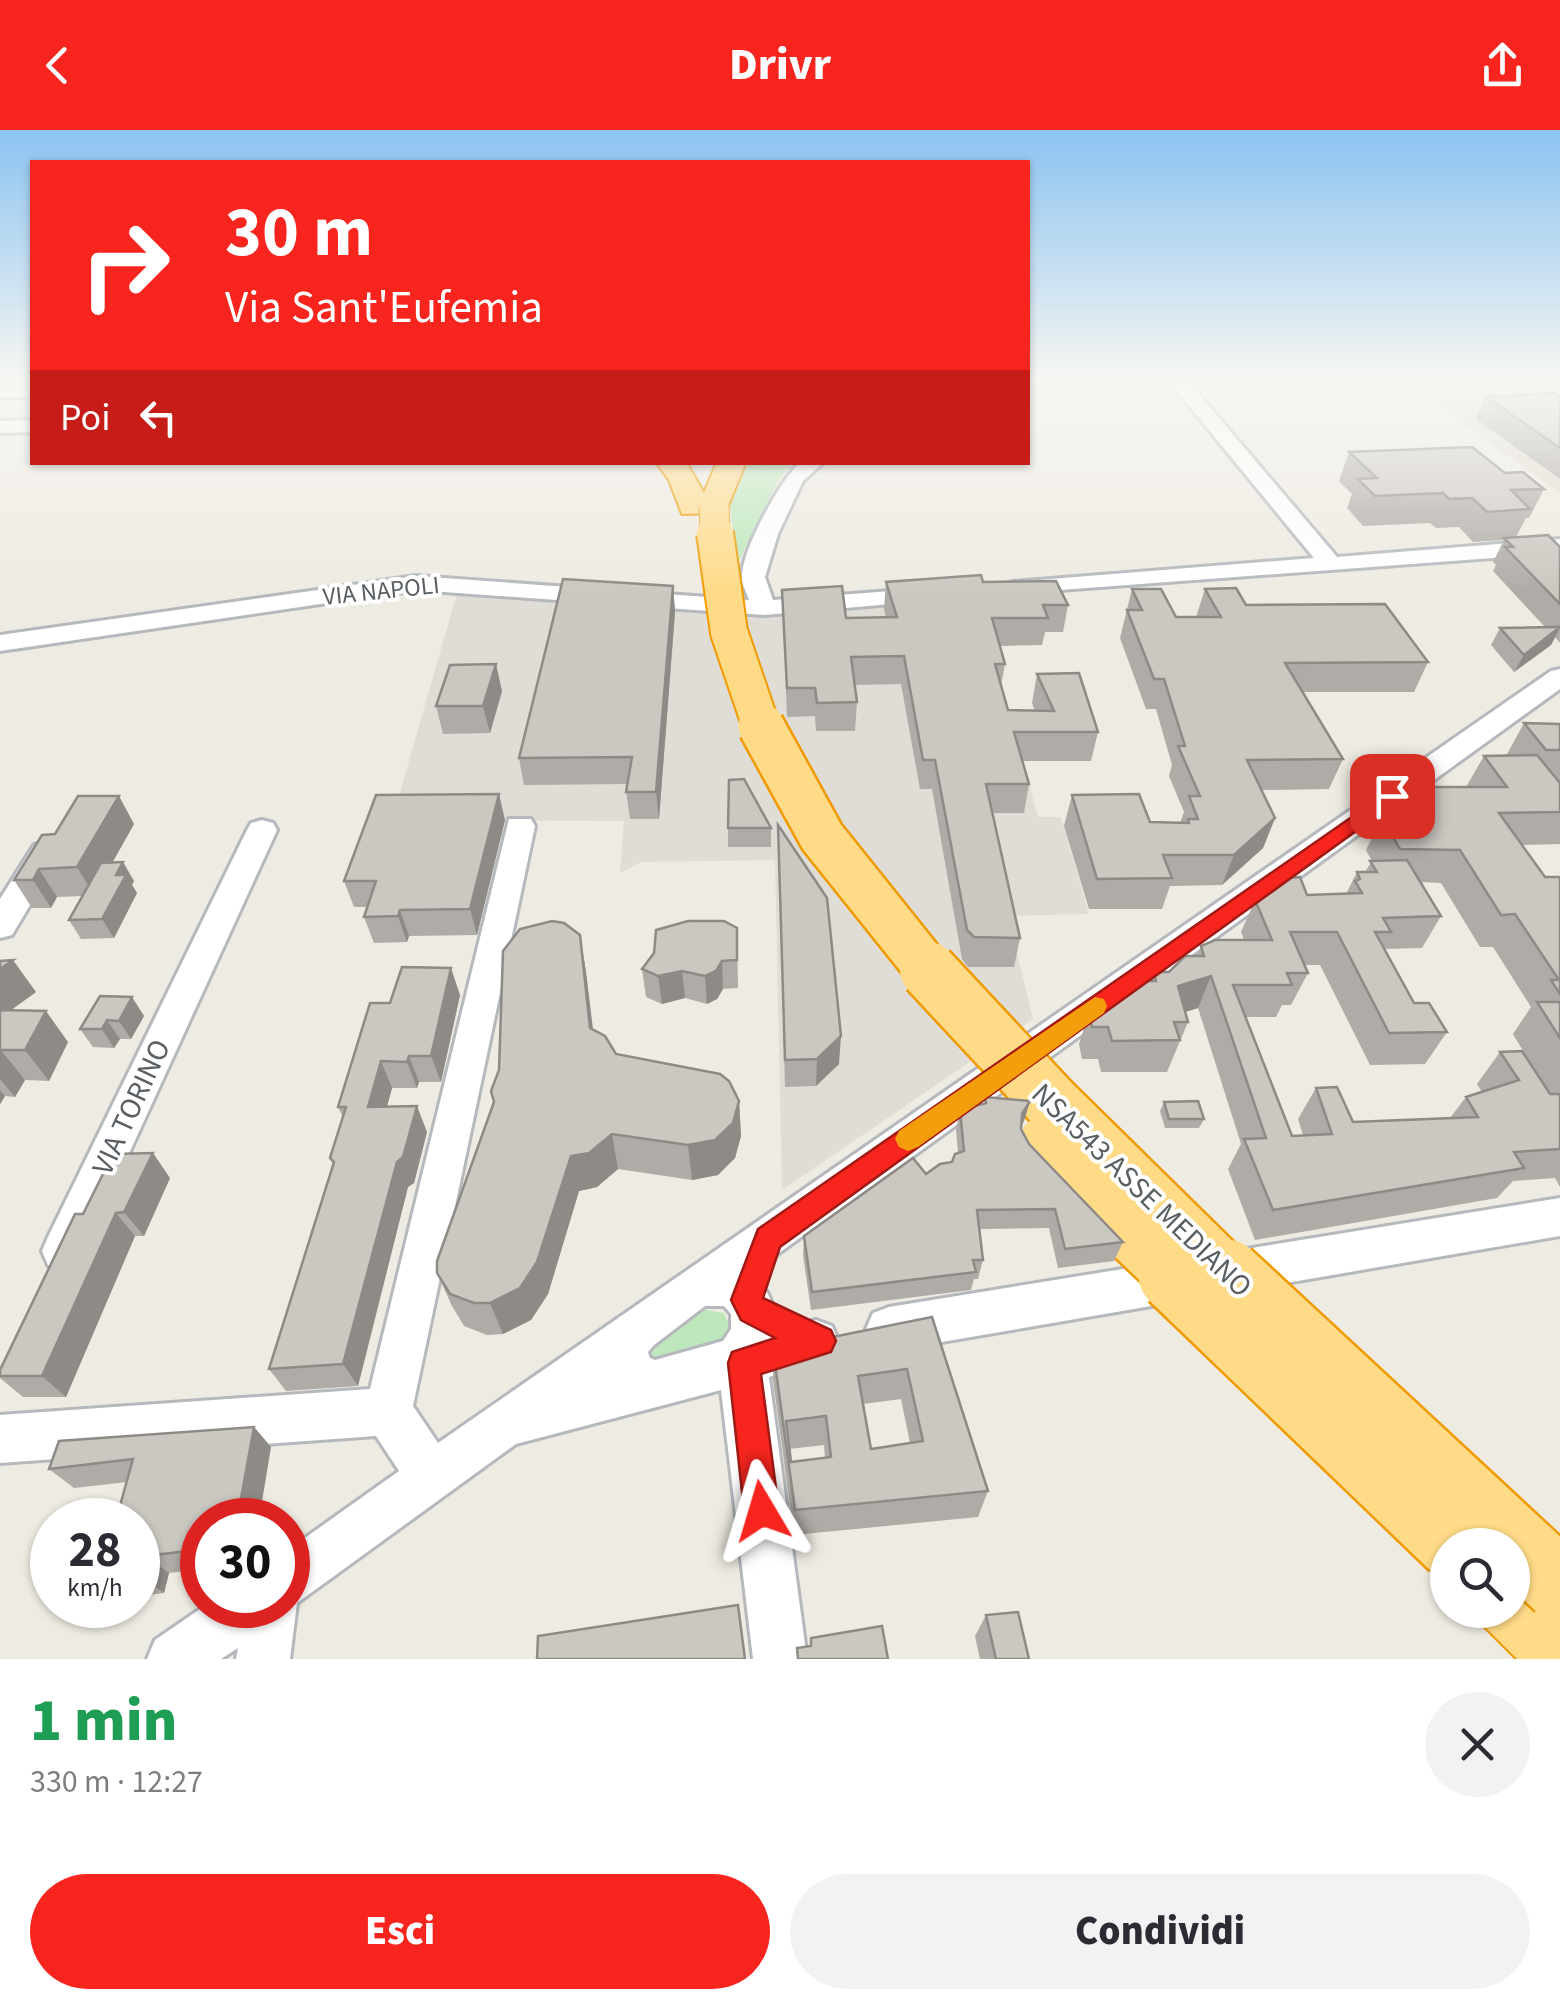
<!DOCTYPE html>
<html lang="it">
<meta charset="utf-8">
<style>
:root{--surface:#fff;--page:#f2f2f3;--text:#2b2b33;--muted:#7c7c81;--accent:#f8251e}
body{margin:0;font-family:"Source Sans 3",sans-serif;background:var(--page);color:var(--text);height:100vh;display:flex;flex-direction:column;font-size:38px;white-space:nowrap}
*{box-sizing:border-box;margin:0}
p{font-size:32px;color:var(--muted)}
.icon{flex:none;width:55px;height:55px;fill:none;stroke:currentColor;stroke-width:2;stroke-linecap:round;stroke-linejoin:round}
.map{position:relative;height:1529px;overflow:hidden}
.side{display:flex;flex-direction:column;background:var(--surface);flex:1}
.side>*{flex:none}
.hud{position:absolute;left:30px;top:30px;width:1000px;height:305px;border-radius:0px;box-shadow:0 2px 8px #0004;background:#f8251e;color:#fff;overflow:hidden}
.buttons{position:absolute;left:1430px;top:1398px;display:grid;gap:20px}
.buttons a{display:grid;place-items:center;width:100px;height:100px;border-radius:50%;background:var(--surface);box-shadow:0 2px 8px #0004;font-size:50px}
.speed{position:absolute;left:30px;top:1368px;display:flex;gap:20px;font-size:50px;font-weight:700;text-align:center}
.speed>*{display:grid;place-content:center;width:130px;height:130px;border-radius:50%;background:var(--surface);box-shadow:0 2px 8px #0004;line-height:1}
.speed small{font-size:25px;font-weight:400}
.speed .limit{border:15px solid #d22;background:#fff;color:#111}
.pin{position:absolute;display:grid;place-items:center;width:85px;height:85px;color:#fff;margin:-42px;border-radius:20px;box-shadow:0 5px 15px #0006}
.me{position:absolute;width:110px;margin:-55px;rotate:353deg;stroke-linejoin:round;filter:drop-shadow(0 0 8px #0008)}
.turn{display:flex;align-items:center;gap:35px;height:210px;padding:0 30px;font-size:45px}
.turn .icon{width:130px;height:130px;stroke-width:2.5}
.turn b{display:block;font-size:70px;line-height:85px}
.then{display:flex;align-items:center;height:95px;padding:0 30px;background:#0003;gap:20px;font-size:38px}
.round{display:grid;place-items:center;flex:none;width:105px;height:105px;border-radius:52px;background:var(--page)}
.overview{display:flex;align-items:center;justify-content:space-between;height:170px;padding:0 30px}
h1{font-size:60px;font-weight:800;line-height:75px;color:#1e9e55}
.action{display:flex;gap:20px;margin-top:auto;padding:20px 30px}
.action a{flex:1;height:115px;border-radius:60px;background:var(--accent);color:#fff;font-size:40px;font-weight:800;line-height:115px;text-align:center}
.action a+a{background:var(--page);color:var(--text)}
header{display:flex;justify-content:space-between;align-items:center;height:130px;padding:0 30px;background:var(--accent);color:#fff;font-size:45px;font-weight:800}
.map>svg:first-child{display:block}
</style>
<header><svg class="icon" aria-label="back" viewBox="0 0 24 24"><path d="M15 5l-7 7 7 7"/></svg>Drivr<svg class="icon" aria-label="share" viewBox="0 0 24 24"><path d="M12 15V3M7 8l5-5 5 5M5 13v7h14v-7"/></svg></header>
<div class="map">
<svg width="1560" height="1529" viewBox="0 0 1560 1529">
<rect width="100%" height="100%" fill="#eeebe2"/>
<!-- industrial -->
<path fill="#dfddd6" d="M458,460L842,479L979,471L1038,687H1061L1089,784L1008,786L1033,889L782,1060L775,730L641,732L620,743L624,691L392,690Z"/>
<!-- education -->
<path fill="#e1ddd2" d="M1516,256L1560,283V363L1418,261Z"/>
<!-- green -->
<g fill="#bee8bc">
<path d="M739,333H800L787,339L778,351L738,433L727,358Z"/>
<path d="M702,1179L724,1183L730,1196L726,1210L653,1230L649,1221L653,1214Z"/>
</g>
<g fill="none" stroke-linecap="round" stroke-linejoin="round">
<!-- minor casing -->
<g stroke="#b5b9bd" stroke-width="6">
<g id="minor">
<path d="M1167,249H1186L1337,427L1560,409V423L1005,464L1001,459L1005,454L1013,452L1314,428Z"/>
<path d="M1514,249H1560V255L1521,257L1515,256Z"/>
<path d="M32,257V267H0V259Z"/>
<path d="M32,290V302L0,303V291Z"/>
<path d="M801,332H824L803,351L778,404L765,447L773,470L930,458L938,460L942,465L938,470L764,485L416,460L0,521V505L416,446L749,470C747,463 741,453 742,446C742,420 781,348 801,332Z"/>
<path d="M1560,539V559L750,1144C769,1157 776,1178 775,1200L816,1190L832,1196L839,1212L832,1228L769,1247L807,1529H753L721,1260L516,1314L297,1473L290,1529H236L238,1518L221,1529H147L155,1510L206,1475H288V1420L399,1341L376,1306L0,1333V1285L370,1259L509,689H531L535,696L413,1276L438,1313L1551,541ZM705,1176H724L731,1184V1199L723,1211L655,1230L650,1228L648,1222L654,1215Z"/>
<path d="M262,690L273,693L277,700L78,1135L63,1141L48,1135L42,1121L48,1107L247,700L251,693Z"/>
<path d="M45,712L56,715L61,723L12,805L0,808V769L34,715Z"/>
<path d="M1560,1068V1106L889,1221L873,1215L866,1199L873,1183L889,1177Z"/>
</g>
</g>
<!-- highway casing -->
<g stroke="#f09a00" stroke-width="4">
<g id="highway">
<path d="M656,332H686L704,363L717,332H746L725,383L682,384L669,350Z"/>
<path d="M1512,1432L1539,1443L1560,1462V1529H1517L1485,1497L1477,1480H1512Z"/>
</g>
</g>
<!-- minor -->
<use href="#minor" fill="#fff" fill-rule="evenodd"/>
<!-- highway -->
<use href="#highway" fill="#ffdb88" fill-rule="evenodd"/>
<!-- highway-bridge-far4 casing -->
<g stroke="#f09a00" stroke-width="31" stroke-linecap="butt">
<path id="highway-bridge-far4" d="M714,376L715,405"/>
</g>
<!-- highway-bridge-far3 casing -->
<g stroke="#f09a00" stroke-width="40" stroke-linecap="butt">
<path id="highway-bridge-far3" d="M715,403L729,502L762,599"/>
</g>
<!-- highway-bridge-far2 casing -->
<g stroke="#f09a00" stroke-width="50" stroke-linecap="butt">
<path id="highway-bridge-far2" d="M761,596L822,707L930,842"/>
</g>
<!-- highway-bridge-far1 casing -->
<g stroke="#f09a00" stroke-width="61" stroke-linecap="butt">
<g id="highway-bridge-far1">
<path d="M928,840L1052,973L1229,1147"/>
<path d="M1047,1013L1117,1090L1177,1147"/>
</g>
</g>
<!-- highway-bridge casing -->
<g stroke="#f09a00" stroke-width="76" stroke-linecap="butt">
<g id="highway-bridge">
<path d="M1174,1145L1455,1415"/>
<path d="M1226,1145L1560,1455"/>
</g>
</g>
<!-- highway-bridge-far4 -->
<use href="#highway-bridge-far4" stroke="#ffdb88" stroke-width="29"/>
<!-- highway-bridge-far3 -->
<use href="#highway-bridge-far3" stroke="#ffdb88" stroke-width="36"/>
<!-- highway-bridge-far2 -->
<use href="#highway-bridge-far2" stroke="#ffdb88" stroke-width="45"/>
<!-- highway-bridge-far1 -->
<use href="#highway-bridge-far1" stroke="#ffdb88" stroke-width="56"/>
<!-- highway-bridge -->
<use href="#highway-bridge" stroke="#ffdb88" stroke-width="71"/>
</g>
<!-- wall -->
<g fill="#afaba6" fill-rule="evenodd">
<path d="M1486,267H1560V349L1476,289Z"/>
<path d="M1349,322L1505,343L1544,359L1529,388H1526L1516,407L1560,417V513L1555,507L1551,515L1514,542L1491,515L1500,498L1545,497L1493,441L1496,435L1493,432L1504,410L1473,412L1459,397L1436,398L1430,393L1363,396L1347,378L1352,364L1339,351Z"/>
<path d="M886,452H983L1068,475L1063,502H1045L1042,515L1000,516L1005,534L1001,556L1008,580L1035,581L1032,573L1037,544L1098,602L1091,631H1023L1029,654L1024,683H992L1020,808L1014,837H968L962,829L932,659H920L901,554L855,555L857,572L855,601H816L815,586L787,587L782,460L846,488H886L884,479Z"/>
<path d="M673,456L675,482L659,689H630L626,662L627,654L524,655L519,628Z"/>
<path d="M1132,459L1176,487H1196L1205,459L1246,475L1428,532L1414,562H1303L1343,629L1329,659L1262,660L1275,688L1263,718L1222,755L1170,756L1162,779H1089L1064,696L1072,665L1150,692L1180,693L1184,682L1169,646L1172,635L1156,579H1146L1120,508Z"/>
<path d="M502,561L490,603L443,604L436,576Z"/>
<path d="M1524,593L1560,594V714L1522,715L1545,747H1560V1057L1555,1048L1513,1051L1497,1068L1255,1110L1228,1039L1241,1014L1198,878L1185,882L1188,892L1167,942H1101L1098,929H1082L1079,914L1089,882L1150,851L1154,842H1169L1197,826L1201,816L1244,810L1241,802L1255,770L1307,765L1346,764L1357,742H1365L1372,731L1366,720L1382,688L1466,657L1484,626H1506ZM1420,752L1441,753L1480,817H1493L1531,877L1513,904L1540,949L1500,922L1477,954L1482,962L1466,967L1450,988L1353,992L1316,958L1298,989L1303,1005L1292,1006L1245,887H1276L1282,875H1291L1308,843L1304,835H1320L1370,935L1425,934L1447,902L1414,873L1384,819L1422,818L1441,786Z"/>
<path d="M505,690L477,805L409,806L407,812L374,813L364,787L367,777H354L344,751Z"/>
<path d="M134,694L112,733L134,751L132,755L137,763L114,808L81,809L69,790L83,766L57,767L51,778H32L14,750L55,704Z"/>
<path d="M778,695L839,934L816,956L785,957Z"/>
<rect x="728" y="698" width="43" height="19"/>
<path d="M737,798L738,858L723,859L717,869L707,874L685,868L662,874L646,867L642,839L654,823Z"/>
<path d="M580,805L586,842L593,900L616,924L739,971L741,1006L735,1028L718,1045L692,1050L618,1039L597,1057L579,1061L548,1164L531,1190L503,1204L487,1205L464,1196L452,1176L437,1143Z"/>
<path d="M0,831L36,862L11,880L68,912L49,951L25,950L15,967L5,966L0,974Z"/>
<path d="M460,865L441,952H419L417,958H392L387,976L427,1002L414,1053L408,1057L358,1256L286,1261L269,1239L333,1034L330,1028L343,987L338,977L390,873Z"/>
<path d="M100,866L144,886L131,909H120L114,918L93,917L80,899Z"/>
<path d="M985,967L1030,971L1021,999L1029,1014L1123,1112L1114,1131L1058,1138L1049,1098L979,1099L983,1130L978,1149H974L971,1160L811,1180L803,1125L804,1106L952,1032L958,1023L956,1000L960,980L984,974Z"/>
<path d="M1164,972L1204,989L1199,998H1165L1160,981Z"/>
<path d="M170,1048L144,1106H135L66,1267H23L0,1248V1240L83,1084Z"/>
<path d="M932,1187L988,1361L978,1387L794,1405L773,1250V1219ZM901,1269L910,1313L871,1319L863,1274ZM824,1315L825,1328L791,1332L789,1319Z"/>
<path d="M254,1297L271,1317L202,1390V1439L169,1443L164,1463L138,1466V1390L127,1352L74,1358L49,1339Z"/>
<path d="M986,1485L1029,1529H980L975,1506Z"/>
</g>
<!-- shaded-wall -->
<g fill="#8e8b87">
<path d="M673,456L675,482L659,689L656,662Z"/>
<path d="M1560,498L1551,515L1514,542L1524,525Z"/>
<path d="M496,534L502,561L490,603L483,576Z"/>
<path d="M499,664L505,690L477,805L470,779Z"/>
<path d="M119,666L134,694L94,765L77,737Z"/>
<path d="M1275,688L1263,718L1222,755L1234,725Z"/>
<path d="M123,732L134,751L132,755L137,763L114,808L102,789L116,745Z"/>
<path d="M39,739L57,767L51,778L33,750Z"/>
<path d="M400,780L409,806L407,812L398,786Z"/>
<path d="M580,805L586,842L597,934L590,898Z"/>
<path d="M13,830L36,862L11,880L10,911L0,898V839Z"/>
<path d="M722,831L723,859L717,869L707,874L705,846Z"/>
<path d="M451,838L460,865L441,952L431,926Z"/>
<path d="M682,841L685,868L662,874L658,846Z"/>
<path d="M1211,846L1198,878L1166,888L1178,856Z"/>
<path d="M132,867L144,886L131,909L119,891Z"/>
<path d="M46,881L68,912L49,951L25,920Z"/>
<path d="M107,890L120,909L114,918L102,899Z"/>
<path d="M841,906L839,934L816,956L817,929Z"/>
<path d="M0,919L25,950L15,967L0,949Z"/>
<path d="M409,926L419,952L417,958L407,932Z"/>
<path d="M381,931L392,958L380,1002L368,977Z"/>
<path d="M0,960L5,966L0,974Z"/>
<path d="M739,971L741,1006L735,1028L718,1045L692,1050L688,1015Z"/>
<path d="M1030,971L1024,991L1016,1004L1022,984Z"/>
<path d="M417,976L427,1002L414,1053L408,1057L358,1256L343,1234L397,1032Z"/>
<path d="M612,1004L618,1039L597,1057L579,1061L548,1164L531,1190L503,1204L490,1173L571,1026Z"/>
<path d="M153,1023L170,1048L144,1106L124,1082Z"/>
<path d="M116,1083L135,1106L66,1267L42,1246Z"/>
<path d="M254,1297L271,1317L259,1390H237Z"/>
<path d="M189,1413L202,1424V1433L187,1421Z"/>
<path d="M146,1426L169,1443L164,1463L141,1447Z"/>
</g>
<!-- building -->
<g fill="#cbc7c1" stroke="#8e8b87" stroke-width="2.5" fill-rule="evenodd">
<path d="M1554,263L1560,267V318L1486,267Z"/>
<path d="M1472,317L1505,343L1523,342L1544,359L1511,360L1530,379L1487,382L1472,368L1449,369L1443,363L1375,366L1358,349L1377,348L1349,322Z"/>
<path d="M1548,405L1560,417V474L1505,417H1513L1504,408Z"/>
<path d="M981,445L983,452L1056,451L1068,475H1043L1048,488H992L1005,534H995L1008,580L1054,581L1037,544L1079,543L1098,602H1014L1029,654H986L1020,808L974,807L967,800L935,630H923L904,526L851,527L857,572L817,573L815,558H787L782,460L842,456L846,488L897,487L886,452Z"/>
<path d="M563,449L673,456L656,662H626L632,627L519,628Z"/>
<path d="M1236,458L1246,475L1385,474L1428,532L1285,533L1343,629L1247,630L1275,688L1234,725H1163L1172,748L1097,749L1072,665L1139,664L1150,692L1189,693L1188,689H1198L1189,666H1200L1178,616H1185L1164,549H1154L1127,480H1142L1132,459H1161L1176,487H1221L1205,459Z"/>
<path d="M1560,497L1524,525L1500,498Z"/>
<path d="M496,534L483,576H436L450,535Z"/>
<path d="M1524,593L1560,594V620H1546Z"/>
<path d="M1537,625L1560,653V682L1499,683L1545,747H1560V864L1551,850H1559L1515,784L1501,785L1460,720L1400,719L1382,688L1425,657H1507L1484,626Z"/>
<path d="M744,649L771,698H728L729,650Z"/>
<path d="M499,664L470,779L400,780L398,786L364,787L376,751H344L376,665Z"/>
<path d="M78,666H119L77,737L39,739L33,750H14L42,705L55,704Z"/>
<path d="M778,695L827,768L841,906L817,929L785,930Z"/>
<path d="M1407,730L1441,786L1383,788L1391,802H1375L1414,873H1429L1447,902L1389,903L1337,802H1290L1308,843H1287L1292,855H1233L1292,1006L1332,1004L1316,958L1337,957L1353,992L1478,987L1466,967L1519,950L1500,922L1522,921L1550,964H1560V1019L1514,1022L1524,1038L1273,1080L1244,1009L1266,1008L1211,846L1178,856L1188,892H1174L1180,910L1112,911L1108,897H1092L1089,882L1132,851H1156L1154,842H1169L1185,826H1204L1201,816L1215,810H1272L1255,770L1283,748L1300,747L1307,765L1362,763L1355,751L1360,749L1357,742H1377L1370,731Z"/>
<path d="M123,732L116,745H126L102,789L69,790L101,733Z"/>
<path d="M552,791L564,793L580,805L590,898L605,906L616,924L720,944L729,951L739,971L733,993L715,1010L688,1015L612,1004L589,1023L571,1026L537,1132L520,1158L490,1173H474L450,1164L437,1143V1131L494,972L491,961L499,940L503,821L520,799Z"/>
<path d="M688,791H724L737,798V830L722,831L716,841L705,846L682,841L658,846L642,839L654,823L656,800Z"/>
<path d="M13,830L0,839V831Z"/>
<path d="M402,837L451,838L431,926H409L407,932L381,931L368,977L417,976L403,1027L397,1032L343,1234L269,1239L334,1032L330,1028L346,977H338L370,873H390Z"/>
<path d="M100,866L132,867L119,891L107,890L102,899H80Z"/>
<path d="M1537,872H1560V908Z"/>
<path d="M0,880L46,881L25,920H0Z"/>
<path d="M985,967L1030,971L1022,984L1021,999L1029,1014L1123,1112L1065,1119L1055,1079L977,1080L983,1130H973L976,1142L812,1162L804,1106L913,1028L926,1044L940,1034L952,1032L955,1024L964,1021L960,980L986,973Z"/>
<path d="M1198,971L1204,989H1169L1164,972Z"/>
<path d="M153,1023L124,1082L116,1083L42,1246H0V1240L75,1084H83L113,1024Z"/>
<path d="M932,1187L988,1361L795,1380L773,1219ZM907,1239L923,1311L871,1319L858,1246ZM826,1286L831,1327L791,1332L786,1291Z"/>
<path d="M254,1297L237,1390H202V1411L189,1413L187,1421L146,1426L141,1447H138V1390H116L133,1329L49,1339L59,1311Z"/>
<path d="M738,1475L745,1529H537L538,1506Z"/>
<path d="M1018,1482L1029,1529H996L986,1485Z"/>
<path d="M882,1496L888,1529H798L797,1518L811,1516V1508Z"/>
</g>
<!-- sky -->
<linearGradient id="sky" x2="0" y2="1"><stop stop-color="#8bc3f1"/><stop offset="0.54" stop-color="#f7f6f2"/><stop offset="1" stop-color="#f7f6f2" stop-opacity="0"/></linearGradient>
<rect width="1560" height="463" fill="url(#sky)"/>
<!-- route -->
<path fill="#f8251e" stroke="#a11814" stroke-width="2.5" d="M1392,659L1402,666L1399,670L780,1117L763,1168L831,1200L836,1211L831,1222L761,1244L779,1381L774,1393L762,1399L749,1393L744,1381L728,1233L732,1222L775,1208L741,1190L731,1170L758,1099Z"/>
<!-- slow -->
<path fill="#f59e0b" d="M1095,867L1104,869L1107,876L1104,883L918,1017L908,1021L899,1017L895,1009L899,1001Z"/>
<g text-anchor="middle" stroke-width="8" stroke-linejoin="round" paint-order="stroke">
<!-- far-street labels -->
<g font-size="25" fill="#5a5f64" stroke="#fff">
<text transform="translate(381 460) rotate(-6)" y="9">VIA NAPOLI</text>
</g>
<!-- street labels -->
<g font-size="30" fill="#5a5f64" stroke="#fff">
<text transform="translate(131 977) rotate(-65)" y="10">VIA TORINO</text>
<text transform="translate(1142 1060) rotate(44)" y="10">NSA543 ASSE MEDIANO</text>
</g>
</g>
</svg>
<div class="buttons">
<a><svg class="icon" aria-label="search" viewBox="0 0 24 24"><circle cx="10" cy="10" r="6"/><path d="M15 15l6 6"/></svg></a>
</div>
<div class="speed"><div>28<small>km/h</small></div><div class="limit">30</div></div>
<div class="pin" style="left:1392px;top:666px;background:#d93025"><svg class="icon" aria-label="arrive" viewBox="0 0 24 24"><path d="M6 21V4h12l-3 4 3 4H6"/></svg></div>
<svg class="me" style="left:762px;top:1381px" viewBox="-20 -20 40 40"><path d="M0-17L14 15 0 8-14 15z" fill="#f8251e" stroke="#fff" stroke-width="4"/></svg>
<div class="hud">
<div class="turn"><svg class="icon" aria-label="right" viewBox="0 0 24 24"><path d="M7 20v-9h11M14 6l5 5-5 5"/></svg><div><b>30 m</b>Via Sant'Eufemia</div></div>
<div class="then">Poi<svg class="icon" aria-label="left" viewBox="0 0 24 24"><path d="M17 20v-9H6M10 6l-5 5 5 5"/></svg></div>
</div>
</div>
<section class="side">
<div class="overview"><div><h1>1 min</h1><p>330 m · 12:27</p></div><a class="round"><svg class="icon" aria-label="close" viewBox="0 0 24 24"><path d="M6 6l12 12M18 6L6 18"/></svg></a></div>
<div class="action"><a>Esci</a><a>Condividi</a></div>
</section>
